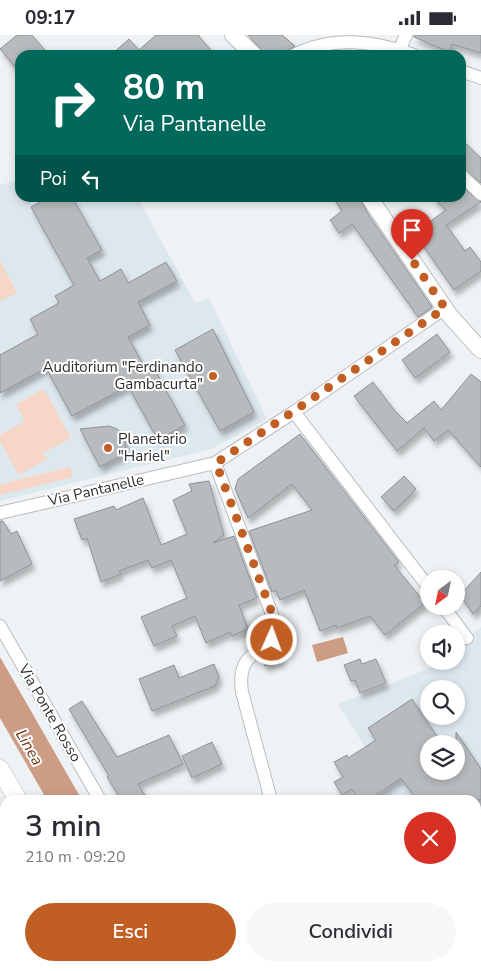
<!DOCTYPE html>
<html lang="it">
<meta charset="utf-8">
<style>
:root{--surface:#fff;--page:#f7f7f7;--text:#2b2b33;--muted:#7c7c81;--accent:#c05e23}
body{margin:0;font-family:"Nunito Sans",sans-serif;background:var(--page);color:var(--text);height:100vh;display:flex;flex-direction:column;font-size:19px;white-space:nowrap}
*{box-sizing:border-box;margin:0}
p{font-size:16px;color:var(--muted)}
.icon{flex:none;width:28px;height:28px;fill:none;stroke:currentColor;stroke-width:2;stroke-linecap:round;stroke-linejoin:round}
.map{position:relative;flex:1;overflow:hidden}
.sheet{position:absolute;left:0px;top:760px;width:481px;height:176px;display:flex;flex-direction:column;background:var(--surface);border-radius:15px 15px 0 0;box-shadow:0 2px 8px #0003}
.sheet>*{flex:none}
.guide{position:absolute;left:15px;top:15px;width:451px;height:152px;border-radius:15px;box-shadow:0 2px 8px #0003;background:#00695c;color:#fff;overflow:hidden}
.needle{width:32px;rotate:213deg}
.tools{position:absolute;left:420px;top:535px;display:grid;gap:10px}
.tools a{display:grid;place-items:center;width:45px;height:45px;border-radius:50%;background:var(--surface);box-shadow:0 2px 8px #0003;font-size:25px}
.pin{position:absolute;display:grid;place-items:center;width:42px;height:42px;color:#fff;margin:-51px -21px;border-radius:50% 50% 50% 0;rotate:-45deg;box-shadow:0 0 5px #0007}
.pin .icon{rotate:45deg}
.me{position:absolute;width:55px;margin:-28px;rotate:2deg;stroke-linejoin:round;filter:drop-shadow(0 0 4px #0008)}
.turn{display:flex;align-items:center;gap:18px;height:105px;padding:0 25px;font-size:22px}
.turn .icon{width:65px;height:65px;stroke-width:2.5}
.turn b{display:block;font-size:35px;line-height:42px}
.then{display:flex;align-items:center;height:48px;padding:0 25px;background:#0003;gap:10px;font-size:19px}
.round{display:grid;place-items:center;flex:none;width:52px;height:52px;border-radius:26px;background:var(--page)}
.overview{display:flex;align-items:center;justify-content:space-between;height:85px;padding:0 25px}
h1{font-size:30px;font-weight:600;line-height:38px}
.button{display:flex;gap:10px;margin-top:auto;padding:10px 25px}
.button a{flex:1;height:58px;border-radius:30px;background:var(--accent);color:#fff;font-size:20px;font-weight:600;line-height:58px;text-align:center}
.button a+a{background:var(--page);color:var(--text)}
.status{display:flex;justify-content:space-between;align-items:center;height:35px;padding:0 25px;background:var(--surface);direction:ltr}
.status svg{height:14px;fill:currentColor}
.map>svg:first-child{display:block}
</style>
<div class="status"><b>09:17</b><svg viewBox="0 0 49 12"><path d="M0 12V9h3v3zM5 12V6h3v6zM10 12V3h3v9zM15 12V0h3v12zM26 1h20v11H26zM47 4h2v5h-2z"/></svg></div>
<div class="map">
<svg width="481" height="936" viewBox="0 0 481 936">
<defs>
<filter id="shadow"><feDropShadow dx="3" dy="5.5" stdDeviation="2.5" flood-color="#0004"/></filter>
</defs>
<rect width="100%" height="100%" fill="#eff2f4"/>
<!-- built -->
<g fill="#dde7ee" fill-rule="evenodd">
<path d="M20,144V162L138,163L195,268L209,263L267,384L211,414L0,466V150Z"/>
<path d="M481,592V872L476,874V765H373L390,752L338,669L433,632L441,626H456V613ZM429,654H456V681H429ZM429,709H456V736H429Z"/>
</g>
<!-- green -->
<g fill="#f6d7c7">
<path d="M0,225L17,258L0,266Z"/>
<path d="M44,354L71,403L43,418L47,424L19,440L0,407V400L25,386L16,369Z"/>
<path d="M70,432L73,442L0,460V449Z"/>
</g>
<!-- water -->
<g fill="#cc9c85">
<path d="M343,602L348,618L317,627L312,610Z"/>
<path d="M0,622L82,765H47L0,683Z"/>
<path d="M144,931H178L181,936H146Z"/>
</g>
<!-- building -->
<g fill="#b8bbbd" stroke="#8e9294" filter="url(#shadow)">
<path d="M17,0H32L49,20H20V38L0,14Z"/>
<path d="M156,0H198L215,20H111L129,4L139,15Z"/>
<path d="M248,0H282L295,11L288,15L286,20H266Z"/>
<path d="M414,0H481V18L452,9L449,17L414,2Z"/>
<path d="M461,104L481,123V148L461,132Z"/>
<path d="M461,151L481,167L446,190L465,216L470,212L481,227V236L454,255L414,198L446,175L432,162H461Z"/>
<path d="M49,162H72L102,215L87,223L100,246L121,234L128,248L166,227L177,246L138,267L150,290L128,302L144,331L151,328L185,390L158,405L128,351L72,381L46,333L0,358V320L38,299L30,284L59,268L55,261L74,250L31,172Z"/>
<path d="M333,162H359L368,179L432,272L418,282L352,189L339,198L330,185L342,176Z"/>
<path d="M213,294L254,377L220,396L175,315Z"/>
<path d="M437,299L450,317L415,343L402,325Z"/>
<path d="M471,339L481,347V432L448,395L434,406L424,393L397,416L354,361L373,347L395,376L407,388L434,366L441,375Z"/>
<path d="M109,391L117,394L124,400L126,411L122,420L100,432L80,394Z"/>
<path d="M300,399L399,527L394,530L425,568L385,600L370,581L337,593L336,590L320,596L304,555L280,565L276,555L272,557L249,496L312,475L292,449L248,483L235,454L238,444Z"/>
<path d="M404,441L416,454L394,476L381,462Z"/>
<path d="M209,446L224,500L213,508L234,501L257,563L239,570L248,594L232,601L230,597L206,608L195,581L172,591L177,601L154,611L141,582L187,563L171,525L152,533L148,525L119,536L121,539L101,547L87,503L82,505L74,484L114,471L116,475L143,463L161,510L187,499L173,465L192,456L189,449Z"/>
<path d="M0,486H3L11,499L17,496L32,529L0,546Z"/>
<path d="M481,537V571L473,579L460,560Z"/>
<path d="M277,613L282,625L265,631L262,623Z"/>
<path d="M360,624L362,629L376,624L386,648L360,658L355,645L351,646L344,630Z"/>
<path d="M214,629L219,642L215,651L152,676L139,644L174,630L179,643Z"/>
<path d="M412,664L442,709H429V736H456V697L481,734V765H417L401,743L369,765H359L352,754L342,760L334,747L343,742L334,727L347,720L348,723L376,705L368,693Z"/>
<path d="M82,666L117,722L169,700L183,729L138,749L148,765H121L107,742L109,741L69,674Z"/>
<path d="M212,707L222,729L192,743L182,721Z"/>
</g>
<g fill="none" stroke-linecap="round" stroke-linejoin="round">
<!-- minor casing -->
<g stroke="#b9bdbf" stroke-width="14">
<g id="minor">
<path d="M294,20C333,0 374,6 414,20"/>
<path d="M397,20L406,0"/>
<path d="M461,36L481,43"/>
<path d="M461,140L481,159"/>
<path d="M294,377L429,553"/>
<path d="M215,428L276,590C274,623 235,608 242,657L271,765"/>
<path d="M0,478L215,428L294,377L445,273"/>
<path d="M443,571L467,603"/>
<path d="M0,591L100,765"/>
<path d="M197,931L199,936"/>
</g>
</g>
<!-- tertiary casing -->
<g stroke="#b9bdbf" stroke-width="18">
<g id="tertiary">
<path d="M233,0L254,20"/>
<path d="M369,162L450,281L481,315"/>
</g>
</g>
<!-- secondary casing -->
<g stroke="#b9bdbf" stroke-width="19">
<g id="secondary">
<path d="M0,734L18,765"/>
<path d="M113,931L116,936"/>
</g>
</g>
<!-- minor -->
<use href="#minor" stroke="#fff" stroke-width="12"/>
<!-- tertiary -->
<use href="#tertiary" stroke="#fff" stroke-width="16"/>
<!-- secondary -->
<use href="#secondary" stroke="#fff" stroke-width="18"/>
</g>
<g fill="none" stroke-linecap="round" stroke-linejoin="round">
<!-- route -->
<path stroke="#c05e23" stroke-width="9" stroke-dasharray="0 16.2" d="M272,605L276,595L275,586L216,428L294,376L445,273L412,225"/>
</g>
<!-- markers -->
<g fill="#c05e23" stroke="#fff" stroke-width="2">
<circle cx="213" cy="341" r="5"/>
<circle cx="108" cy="413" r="5"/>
</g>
<g text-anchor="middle" stroke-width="4" stroke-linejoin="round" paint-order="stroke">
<!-- poi labels -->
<g font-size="15" fill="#2e2f30" stroke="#fff" text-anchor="end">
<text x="203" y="337">Auditorium "Ferdinando<tspan x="203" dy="17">Gambacurta"</tspan></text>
<text x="118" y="409" text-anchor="start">Planetario<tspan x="118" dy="17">"Hariel"</tspan></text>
</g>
<!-- street labels -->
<g font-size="15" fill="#2e2f30" stroke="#fff">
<text transform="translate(96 455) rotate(-13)" y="5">Via Pantanelle</text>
<text transform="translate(50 678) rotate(60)" y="5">Via Ponte Rosso</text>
</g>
<!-- water labels -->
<g font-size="16" font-style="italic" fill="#733714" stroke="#fff">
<text transform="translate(30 712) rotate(60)" y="6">Linea</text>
</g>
</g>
</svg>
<div class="tools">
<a><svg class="needle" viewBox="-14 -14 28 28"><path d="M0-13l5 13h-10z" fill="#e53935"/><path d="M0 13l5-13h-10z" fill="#7c7c81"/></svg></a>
<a><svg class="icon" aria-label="sound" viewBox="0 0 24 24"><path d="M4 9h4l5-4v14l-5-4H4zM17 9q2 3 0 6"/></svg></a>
<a><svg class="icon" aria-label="search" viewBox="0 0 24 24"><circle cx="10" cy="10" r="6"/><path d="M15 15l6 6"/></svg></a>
<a><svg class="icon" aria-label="layers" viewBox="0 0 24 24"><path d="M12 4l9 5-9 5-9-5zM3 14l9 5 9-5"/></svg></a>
</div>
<div class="pin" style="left:412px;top:225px;background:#d93025"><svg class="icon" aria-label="arrive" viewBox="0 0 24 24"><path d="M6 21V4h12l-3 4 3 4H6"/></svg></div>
<svg class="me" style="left:272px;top:605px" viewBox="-20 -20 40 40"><circle r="17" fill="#c05e23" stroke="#fff" stroke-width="3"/><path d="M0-11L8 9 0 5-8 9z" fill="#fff"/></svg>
<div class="guide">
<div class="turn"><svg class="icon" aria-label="right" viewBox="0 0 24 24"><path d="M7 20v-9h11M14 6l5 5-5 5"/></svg><div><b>80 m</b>Via Pantanelle</div></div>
<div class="then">Poi<svg class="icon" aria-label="left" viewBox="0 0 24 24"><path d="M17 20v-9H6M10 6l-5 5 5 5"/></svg></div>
</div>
<section class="sheet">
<div class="overview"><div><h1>3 min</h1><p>210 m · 09:20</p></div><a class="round" style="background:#d93025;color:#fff"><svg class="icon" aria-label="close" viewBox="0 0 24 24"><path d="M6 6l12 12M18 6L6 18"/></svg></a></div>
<div class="button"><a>Esci</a><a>Condividi</a></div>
</section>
</div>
